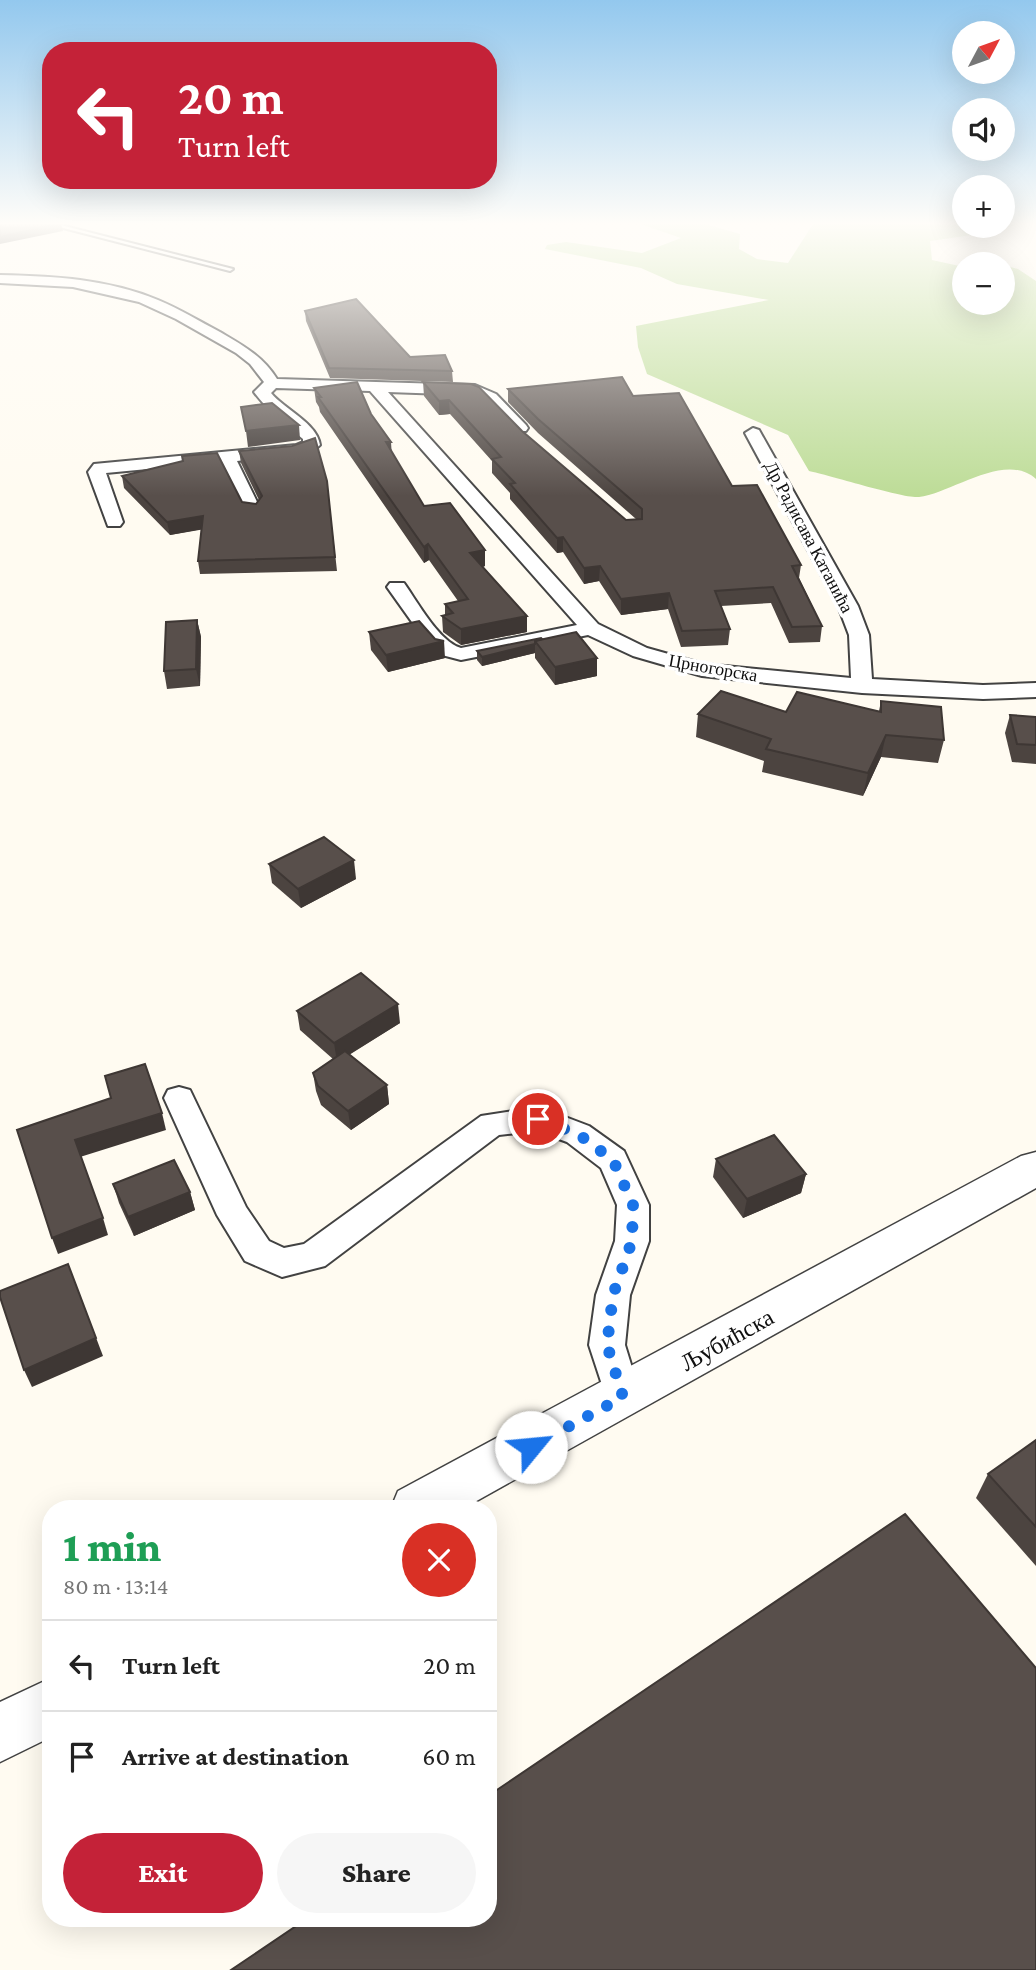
<!DOCTYPE html>
<meta charset="utf-8">
<style>
:root{--surface:#fff;--page:#f6f6f6;--text:#222;--muted:#767676;--line:#e0e0e0;--accent:#c42238}
body{margin:0;font-family:"Crimson Pro",serif;background:var(--page);color:var(--text);height:100vh;display:flex;flex-direction:column;font-size:26px;white-space:nowrap}
*{box-sizing:border-box;margin:0}
p{font-size:23px;color:var(--muted)}
.icon{flex:none;width:38px;height:38px;fill:none;stroke:currentColor;stroke-width:2;stroke-linecap:round;stroke-linejoin:round}
.map{position:relative;flex:1;overflow:hidden}
.details{position:absolute;left:42px;top:1500px;width:455px;height:427px;display:flex;flex-direction:column;background:var(--surface);border-radius:28px;box-shadow:0 7px 28px #0002}
.details>*{flex:none}
.guide{position:absolute;left:42px;top:42px;width:455px;height:147px;border-radius:28px;box-shadow:0 7px 28px #0002;background:#c42238;color:#fff;overflow:hidden}
.needle{width:46px;rotate:49deg}
.controls{position:absolute;left:952px;top:21px;display:grid;gap:14px}
.controls a{display:grid;place-items:center;width:63px;height:63px;border-radius:50%;background:var(--surface);box-shadow:0 7px 28px #0002;font-size:35px}
.pin{position:absolute;display:grid;place-items:center;width:60px;height:60px;color:#fff;margin:-30px;border:4px solid #fff;border-radius:50%;box-shadow:0 2px 7px #0007}
.me{position:absolute;width:77px;margin:-38px;rotate:62deg;stroke-linejoin:round;filter:drop-shadow(0 0 5px #0008)}
.turn{display:flex;align-items:center;gap:24px;height:147px;padding:0 21px;font-size:32px}
.turn .icon{width:91px;height:91px;stroke-width:2.5}
.turn b{display:block;font-size:49px;line-height:60px}
.round{display:grid;place-items:center;flex:none;width:74px;height:74px;border-radius:37px;background:var(--page)}
.headline{display:flex;align-items:center;justify-content:space-between;height:119px;padding:0 21px}
h1{font-size:42px;font-weight:800;line-height:52px;color:#1e9e55}
.primary-button{display:flex;gap:14px;margin-top:auto;padding:14px 21px}
.primary-button a{flex:1;height:80px;border-radius:42px;background:var(--accent);color:#fff;font-size:28px;font-weight:800;line-height:80px;text-align:center}
.primary-button a+a{background:var(--page);color:var(--text)}
ul{padding:0;list-style:none}
li{display:flex;align-items:center;gap:21px;height:91px;padding:0 21px;border-top:2px solid var(--line)}
li div{flex:1}
li b{display:block;font-size:26px}
li em{font-style:normal}
.map>svg:first-child{display:block}
</style>
<div class="map">
<svg width="1036" height="1970" viewBox="0 0 1036 1970">
<rect width="100%" height="100%" fill="#fffbf1"/>
<!-- forest -->
<path fill="#bddc97" d="M632,221H695L740,234L739,249L757,259L788,263L815,221H964V226H1003V221H1028L993,232L930,241L932,260L964,267V303H1003V265L1018,269L1036,281V479C1005,451 952,493 919,497C905,499 829,475 809,471L788,435L647,374L638,347L636,326L769,300L677,284L641,268L545,249L547,245L566,242L642,253L681,238Z"/>
<g fill="none" stroke-linecap="round" stroke-linejoin="round">
<!-- service casing -->
<g stroke="#424242" stroke-width="4">
<path id="service" d="M36,221H45L233,269L230,271Z"/>
</g>
<!-- minor casing -->
<g stroke="#424242" stroke-width="4">
<g id="minor">
<path d="M0,275C53,276 108,279 158,300C180,309 199,321 220,332C242,345 263,356 277,379L475,385L496,394L526,425L528,428L526,431H514L484,400L472,395L388,392L598,624L647,648L704,664L851,678L849,635L838,606L745,433L753,428L759,430L858,606L869,635L872,679L983,685L1036,683V697L983,699L862,693L702,676L633,656L588,635L461,660L438,654L429,646L387,587L390,583H404C417,601 439,642 461,648L577,625L370,391L276,388L271,393C284,409 317,423 320,445C306,460 258,459 237,461L261,510L258,514H246L220,462L106,473L123,522L120,526H108L88,472L94,464L296,445L303,442V439C285,424 268,411 254,392L264,382L250,364L236,353L176,319L139,302L73,287L0,283Z"/>
<path d="M179,1087L190,1090L246,1207L269,1241L284,1248L304,1244L481,1116L539,1107L589,1126L624,1151L649,1205V1241L630,1295L625,1345L641,1397L636,1409L623,1414L610,1409L589,1345L596,1295L615,1241L617,1205L601,1168L567,1142L537,1131L499,1135L325,1266L282,1277L245,1261L217,1215L164,1098L168,1090Z"/>
</g>
</g>
<!-- tertiary casing -->
<g stroke="#424242" stroke-width="3">
<g id="tertiary">
<path d="M1036,1152V1188L464,1508H391L398,1491L1021,1156Z"/>
<path d="M51,1678V1737L0,1762V1702Z"/>
</g>
</g>
<!-- service -->
<use href="#service" fill="#fff" fill-rule="evenodd"/>
<!-- minor -->
<use href="#minor" fill="#fff" fill-rule="evenodd"/>
<!-- tertiary -->
<use href="#tertiary" fill="#fff" fill-rule="evenodd"/>
</g>
<!-- wall -->
<g fill="#4c4440">
<path d="M305,311L410,357L452,371L453,382L330,378L306,321Z"/>
<path d="M423,382L522,431L626,520L636,519L538,433L508,402V389L633,396L732,486L801,565L799,578L822,626L820,642L789,643L771,603L721,606L730,629L728,645L681,647L668,609L621,615L599,581L584,584L563,552L557,553L510,499V493L492,473V461L450,414L439,415L424,396Z"/>
<path d="M314,388L371,414L392,452L424,506L485,550V566L483,567L527,616V632L461,645L443,632L442,616L445,615V604L458,601L429,560L424,563L320,412L319,407L316,402Z"/>
<path d="M239,451L327,481L337,571L200,574L198,561L202,529L170,535L124,488L122,476L242,502L256,504L259,500L241,463Z"/>
<path d="M197,620L201,637L200,686L167,689L164,671Z"/>
<path d="M369,632L445,658L388,672L371,650Z"/>
<path d="M542,639L597,658V676L555,685L535,658V653L482,666L477,660V651Z"/>
<path d="M881,701L944,740L938,763L881,757L863,796L762,772L764,761L696,737L698,714L879,711Z"/>
<path d="M1010,715L1036,717V764L1012,762L1005,733Z"/>
<path d="M269,864L356,879L301,908L272,883Z"/>
<path d="M297,1011L400,1023L349,1055L387,1085L389,1104L351,1130L321,1105L316,1091L313,1073L333,1059L300,1030Z"/>
<path d="M716,1159L806,1174L801,1193L743,1218L713,1177Z"/>
<path d="M113,1184L190,1192L195,1210L134,1236L119,1203Z"/>
<path d="M1036,1440V1566L976,1498L988,1474Z"/>
</g>
<!-- shaded-wall -->
<g fill="#3e3734">
<path d="M61,223L63,231L0,244V237Z"/>
<path d="M449,400L450,414L439,415V401Z"/>
<path d="M299,425L300,440L248,447L246,431Z"/>
<path d="M386,442H391L392,457Z"/>
<path d="M203,516L205,529L170,535L167,522Z"/>
<path d="M563,537V552L557,553V538Z"/>
<path d="M428,544L429,560L424,563V547Z"/>
<path d="M485,550V566L471,569L470,553Z"/>
<path d="M600,566L599,581L584,584V568Z"/>
<path d="M669,593L668,609L621,615V599Z"/>
<path d="M527,616V632L461,645V629Z"/>
<path d="M197,620L201,637L200,686L196,669Z"/>
<path d="M444,641L445,658L388,672L386,655Z"/>
<path d="M535,644V653L482,666V657Z"/>
<path d="M597,658V676L555,685V667Z"/>
<path d="M886,735L881,757L863,796L868,773Z"/>
<path d="M354,860L356,879L301,908L298,889Z"/>
<path d="M398,1004L400,1023L337,1062L334,1043Z"/>
<path d="M387,1085L389,1104L351,1130L348,1111Z"/>
<path d="M162,1113L166,1130L80,1157L75,1140Z"/>
<path d="M806,1174L801,1193L743,1218L747,1199Z"/>
<path d="M190,1192L195,1210L134,1236L128,1217Z"/>
<path d="M103,1218L108,1235L58,1254L52,1238Z"/>
<path d="M68,1264L103,1356L32,1387L24,1370Z"/>
</g>
<!-- building -->
<g fill="#584f4b" stroke="#3e3734" stroke-width="2">
<path d="M0,221H52L61,223L0,237Z"/>
<path d="M356,299L410,357L445,355L452,371L329,368L305,311Z"/>
<path d="M622,377L633,396L679,393L732,486L757,485L801,565L792,566L822,626L792,627L773,587L715,591L730,629L682,631L669,593L621,599L600,566L584,568L563,537L557,538L510,484L515,483L492,459L501,457L449,400L439,401L423,382L471,384L479,387L522,431L626,520L642,519V509L538,419L508,389Z"/>
<path d="M357,382L371,414L391,442H386L424,506L450,503L485,550L470,553L527,616L461,629L442,616L453,613L445,604L468,599L428,544L424,547L318,397H321L314,388Z"/>
<path d="M272,403L299,425L246,431L241,407Z"/>
<path d="M315,438L327,481L335,557L198,561L203,516L167,522L122,476L183,461L182,456L217,453L242,502L256,504L262,496L239,451L292,446Z"/>
<path d="M197,620L196,669L164,671L166,622Z"/>
<path d="M419,621L435,639L444,641L386,655L369,632Z"/>
<path d="M576,632L597,658L555,667L535,641Z"/>
<path d="M541,638L542,639L535,641V644L482,657L477,651Z"/>
<path d="M721,691L786,712L797,692L881,712V701L941,707L944,740L886,735L868,773L766,749L771,739L698,714Z"/>
<path d="M1010,715L1036,717V745L1017,744Z"/>
<path d="M324,837L354,860L298,889L269,864Z"/>
<path d="M361,973L398,1004L334,1043L297,1011Z"/>
<path d="M345,1051L387,1085L348,1111L318,1086L313,1073Z"/>
<path d="M145,1064L162,1113L75,1140L103,1218L52,1238L17,1130L111,1098L105,1076Z"/>
<path d="M774,1135L806,1174L747,1199L716,1159Z"/>
<path d="M174,1160L190,1192L128,1217L113,1184Z"/>
<path d="M68,1264L96,1338L24,1370L0,1297V1291Z"/>
<path d="M1036,1440V1527L988,1474Z"/>
<path d="M905,1514L1036,1668V1970H231L308,1918H488V1796Z"/>
</g>
<!-- sky -->
<linearGradient id="sky" x2="0" y2="1"><stop stop-color="#93c8ee"/><stop offset="0.45" stop-color="#fffdf9"/><stop offset="1" stop-color="#fffdf9" stop-opacity="0"/></linearGradient>
<rect width="1036" height="496" fill="url(#sky)"/>
<g fill="none" stroke-linecap="round" stroke-linejoin="round">
<!-- route -->
<path stroke="#1a73e8" stroke-width="12" stroke-dasharray="0 21.6" d="M531,1447L623,1397L607,1345L613,1295L632,1241L633,1205L613,1160L578,1134L538,1119"/>
</g>
<g text-anchor="middle" stroke-width="7" stroke-linejoin="round" paint-order="stroke">
<!-- far-street labels -->
<g font-size="18" fill="#0f0f0f" stroke="#fff">
<text transform="translate(809 537) rotate(62)" y="6">Др Радисава Катанића</text>
<text transform="translate(713 668) rotate(10)" y="6">Црногорска</text>
</g>
<!-- near-street labels -->
<g font-size="24" fill="#0f0f0f" stroke="#fff">
<text transform="translate(727 1340) rotate(-29)" y="8">Љубићска</text>
</g>
</g>
</svg>
<div class="controls">
<a><svg class="needle" viewBox="-14 -14 28 28"><path d="M0-13l5 13h-10z" fill="#e53935"/><path d="M0 13l5-13h-10z" fill="#767676"/></svg></a>
<a><svg class="icon" aria-label="sound" viewBox="0 0 24 24"><path d="M4 9h4l5-4v14l-5-4H4zM17 9q2 3 0 6"/></svg></a>
<a>+</a>
<a>−</a>
</div>
<div class="pin" style="left:538px;top:1119px;background:#d93025"><svg class="icon" aria-label="arrive" viewBox="0 0 24 24"><path d="M6 21V4h12l-3 4 3 4H6"/></svg></div>
<svg class="me" style="left:531px;top:1447px" viewBox="-20 -20 40 40"><circle r="19" fill="#fff"/><path d="M0-13L10 11 0 6-10 11z" fill="#1a73e8"/></svg>
<div class="guide">
<div class="turn"><svg class="icon" aria-label="left" viewBox="0 0 24 24"><path d="M17 20v-9H6M10 6l-5 5 5 5"/></svg><div><b>20 m</b>Turn left</div></div>
</div>
<section class="details">
<div class="headline"><div><h1>1 min</h1><p>80 m · 13:14</p></div><a class="round" style="background:#d93025;color:#fff"><svg class="icon" aria-label="close" viewBox="0 0 24 24"><path d="M6 6l12 12M18 6L6 18"/></svg></a></div>
<ul>
<li><svg class="icon" aria-label="left" viewBox="0 0 24 24"><path d="M17 20v-9H6M10 6l-5 5 5 5"/></svg><div><b>Turn left</b></div><em>20 m</em></li>
<li><svg class="icon" aria-label="arrive" viewBox="0 0 24 24"><path d="M6 21V4h12l-3 4 3 4H6"/></svg><div><b>Arrive at destination</b></div><em>60 m</em></li>
</ul>
<div class="primary-button"><a>Exit</a><a>Share</a></div>
</section>
</div>
